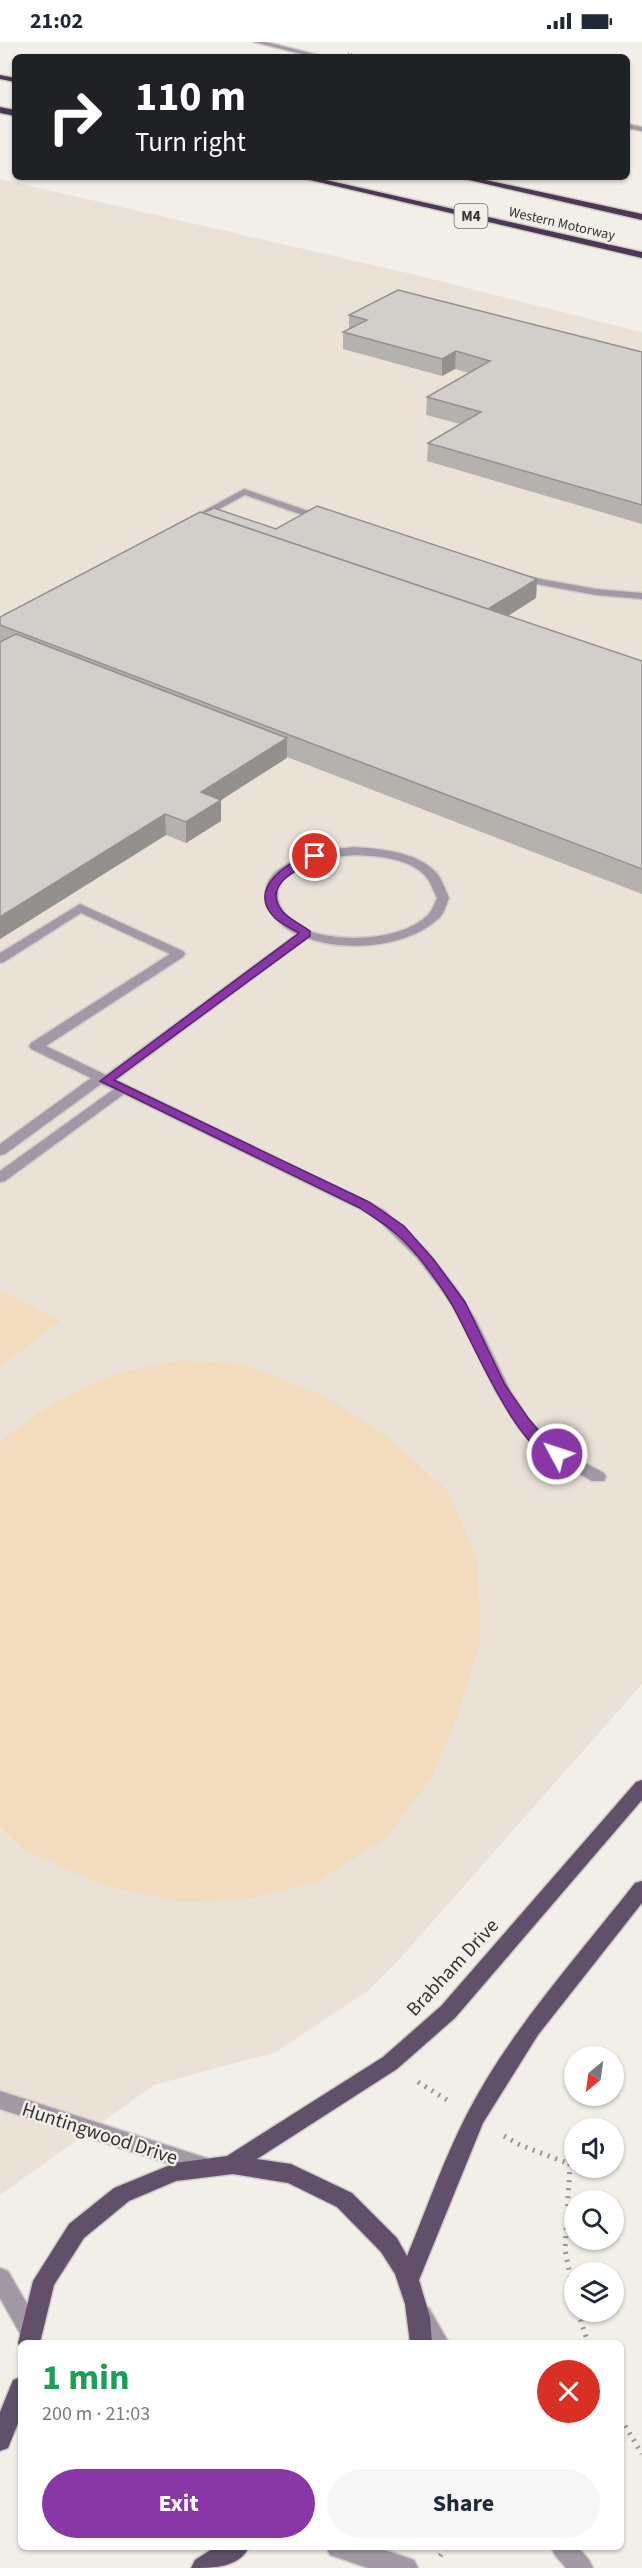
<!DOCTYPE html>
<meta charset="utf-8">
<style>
:root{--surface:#fff;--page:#f6f6f7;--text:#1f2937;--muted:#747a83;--accent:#8937a6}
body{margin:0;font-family:"Source Sans 3",sans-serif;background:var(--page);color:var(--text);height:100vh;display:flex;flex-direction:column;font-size:22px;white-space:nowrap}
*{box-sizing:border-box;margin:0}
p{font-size:20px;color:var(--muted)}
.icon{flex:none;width:33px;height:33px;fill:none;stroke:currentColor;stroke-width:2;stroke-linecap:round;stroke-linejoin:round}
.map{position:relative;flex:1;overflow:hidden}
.panel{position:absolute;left:18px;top:2298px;width:606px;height:210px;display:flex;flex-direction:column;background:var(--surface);border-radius:9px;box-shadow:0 2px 4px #0004}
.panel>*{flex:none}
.top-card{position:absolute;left:12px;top:12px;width:618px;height:126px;border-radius:9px;box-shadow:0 2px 4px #0004;background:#202124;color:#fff;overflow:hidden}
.needle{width:39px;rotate:209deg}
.fabs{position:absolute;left:564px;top:2004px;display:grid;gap:12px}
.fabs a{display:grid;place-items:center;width:60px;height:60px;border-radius:50%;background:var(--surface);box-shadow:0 2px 4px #0004;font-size:30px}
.pin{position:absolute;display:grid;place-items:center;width:51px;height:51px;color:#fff;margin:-26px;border:3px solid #fff;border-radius:50%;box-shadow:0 2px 6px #0007}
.me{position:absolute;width:66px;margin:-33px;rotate:310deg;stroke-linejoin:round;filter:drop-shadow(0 0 4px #0008)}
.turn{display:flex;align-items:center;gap:21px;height:126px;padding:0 24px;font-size:27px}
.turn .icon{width:78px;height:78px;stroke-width:2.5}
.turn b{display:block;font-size:42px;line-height:51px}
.round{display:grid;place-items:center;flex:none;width:63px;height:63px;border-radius:32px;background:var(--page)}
.headline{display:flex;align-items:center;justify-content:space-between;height:102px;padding:0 24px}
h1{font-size:36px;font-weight:700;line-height:45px;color:#1e9e55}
.button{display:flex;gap:12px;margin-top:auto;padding:12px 24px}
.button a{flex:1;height:69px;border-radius:36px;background:var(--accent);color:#fff;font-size:24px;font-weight:700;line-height:69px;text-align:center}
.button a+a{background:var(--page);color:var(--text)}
.status{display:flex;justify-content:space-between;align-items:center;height:42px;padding:0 30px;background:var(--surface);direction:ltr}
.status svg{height:16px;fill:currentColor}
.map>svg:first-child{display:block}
</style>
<div class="status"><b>21:02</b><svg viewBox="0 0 49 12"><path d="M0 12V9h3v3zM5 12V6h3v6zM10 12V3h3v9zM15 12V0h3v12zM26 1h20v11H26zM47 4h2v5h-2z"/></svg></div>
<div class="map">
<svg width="642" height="2526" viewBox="0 0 642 2526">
<rect width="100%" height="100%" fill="#f2efe9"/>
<!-- built -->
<path fill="#eae2d7" d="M0,137L416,233L642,290V1642L397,1920L369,1948L276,2010L154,2043L0,2153Z"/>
<!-- green -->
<g fill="#f2dcbd">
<path d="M4,1249L60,1279L0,1325V1252Z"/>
<path d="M181,1318L243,1322L325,1354L388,1395L448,1449L477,1517L481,1597L458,1673L431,1736L386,1796L316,1841L243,1858L181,1860L105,1844L22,1807L0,1785V1400C34,1372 71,1348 112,1334C134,1326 159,1323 181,1318Z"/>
</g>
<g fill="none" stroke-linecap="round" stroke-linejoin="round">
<!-- minor casing -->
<g stroke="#d0cdc8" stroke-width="3">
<g id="minor">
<path d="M254,0H266L326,15H314Z"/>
<path d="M627,82L642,85V89L627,86Z"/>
<path d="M244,447L326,475L328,477L320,479L245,453L199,478L191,476Z"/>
<path d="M518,533L596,547L642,551V557L596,553L514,538V534Z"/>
<path d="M354,805C382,807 421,810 439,834C443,841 446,849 449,856C446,863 444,873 438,877C406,906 346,910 307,896L116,1038L384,1168L427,1209L455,1245L476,1278L511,1350L531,1380L558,1406L604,1431L606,1435L604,1439H592L554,1418L533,1403L520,1388L496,1350L461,1278L444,1251L417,1216L374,1174L124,1052L5,1139L0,1140V1129L114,1047L101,1042L5,1112L0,1113V1102L91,1036L31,1007L29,1004L31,1001L170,912L81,871L4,920L0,921V911L80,862L183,909L185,912L183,915L46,1004L106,1033L297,892C285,888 271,874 267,863C254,818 325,808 354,805ZM354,813C378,814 415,816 429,839C432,844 434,851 437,856C434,862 432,869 428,873C400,900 333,902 300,885C291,880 280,868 278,857C274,820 329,815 354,813Z"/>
<path d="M0,2049L200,2114L207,2116L210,2123L207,2130L200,2132L0,2067Z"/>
<path d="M0,2226L8,2229L38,2281L41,2288L38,2295L30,2298L22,2295L0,2256Z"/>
<path d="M421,2263L429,2266L449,2301H426L410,2273L413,2266Z"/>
<path d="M326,2505H376L414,2518L418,2526H368L330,2513Z"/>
<path d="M551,2505H578L589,2518L593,2526H566L555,2513Z"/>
</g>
</g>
<!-- major casing -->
<g stroke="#d0cdc8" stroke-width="3">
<g id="major">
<path d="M642,1738V1758L455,1976L397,2027L257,2117L291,2122L352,2151L397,2196L407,2214C427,2166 444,2116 468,2070C512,1986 577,1915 635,1841L642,1839V1861L538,1993L483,2081L419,2238L430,2275L432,2301H410L405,2262L395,2232L381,2210L337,2165L288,2141L233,2132L176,2139L129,2159L84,2196L54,2243L40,2301H21V2308L18,2301L33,2239L69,2182L114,2146L175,2121L227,2114L383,2015L441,1964L636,1740Z"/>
<path d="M21,2335V2374L8,2406L0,2409V2370L13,2338Z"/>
<path d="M215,2505H249C239,2526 213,2526 191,2526L195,2518Z"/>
</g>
</g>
<!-- highway casing -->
<g stroke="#d0cdc8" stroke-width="3">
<g id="highway">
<path d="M0,33L15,36V40L0,37Z"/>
<path d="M0,65L15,68V74L0,71Z"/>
<path d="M297,135H313L642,210V216Z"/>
<path d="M456,135H472L642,172V178Z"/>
</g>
</g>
<!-- path-far1 -->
<path stroke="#979591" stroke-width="1.5" stroke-dasharray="1 2" stroke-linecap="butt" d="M348,11L367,15"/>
<!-- path -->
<g stroke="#979591" stroke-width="5" stroke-dasharray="2 6" stroke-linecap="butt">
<path d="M418,2040L447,2058"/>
<path d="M504,2094L520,2103L570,2122L565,2208L574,2253"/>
<path d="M578,2270L588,2301"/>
<path d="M621,2377L642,2412"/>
<path d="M440,2514L446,2505"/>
</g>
<!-- minor -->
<use href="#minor" fill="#a298a6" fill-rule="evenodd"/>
<!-- major -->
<use href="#major" fill="#62506a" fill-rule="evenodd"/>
<!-- highway -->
<use href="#highway" fill="#4c3854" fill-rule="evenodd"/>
</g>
<!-- wall -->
<g fill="#b5b1ad">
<path d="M349,273L642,310V482L427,419L428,401L460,382L426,373L427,355L469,331L455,327L442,334L343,307V290L349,287Z"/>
<path d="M276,487L537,537L536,556L508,574L642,619V852L287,715L221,758V779L186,801L166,793L0,897V575Z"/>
</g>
<!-- shaded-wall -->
<g fill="#93908d">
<path d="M456,309L455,327L442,334V317Z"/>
<path d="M537,537L536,556L484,589L485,569Z"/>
<path d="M287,696V716L221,758V779L186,801V780L201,750Z"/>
<path d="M165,772L166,793L0,897V875Z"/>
</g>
<!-- building -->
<g fill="#d2cec9" stroke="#93908d" stroke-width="1.5">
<path d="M398,248L642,310V463L428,401L481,370L427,355L490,319L456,309L442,317L343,290L367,278L349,273Z"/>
<path d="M317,464L537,537L488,567L203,471L214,466L276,487Z"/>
<path d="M200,470L642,619V827L0,583V575Z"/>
<path d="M16,592L287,696L201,750L221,758L186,780L165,772L0,875V600Z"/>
</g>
<!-- route -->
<path fill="#8937a6" stroke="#59246c" stroke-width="1.5" d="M315,811L320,814L319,817C300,826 260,842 283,870C289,877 302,883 310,889V894L114,1038L369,1160L404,1184L434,1218L465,1260L505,1343L528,1376L545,1396L564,1412L562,1416C523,1427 468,1288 451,1261C436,1237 416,1208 394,1190C383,1181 371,1174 360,1166L100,1039L299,891C291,886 281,882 275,876C245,846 290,818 315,811Z"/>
<g text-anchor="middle" stroke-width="5" stroke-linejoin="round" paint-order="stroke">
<!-- far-street labels -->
<g font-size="14" fill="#343331" stroke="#f2efe9">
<text transform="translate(562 181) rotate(13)" y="5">Western Motorway</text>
</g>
<!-- shield labels -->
<rect fill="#f2efe9" stroke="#6d6b68" stroke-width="1.5" x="454.5" y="162" width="33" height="24" rx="4.5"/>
<g font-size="15" font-weight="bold" fill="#343331">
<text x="471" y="179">M4</text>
</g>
<!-- near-street labels -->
<g font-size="20" fill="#343331" stroke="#f2efe9">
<text transform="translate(452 1925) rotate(-47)" y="7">Brabham Drive</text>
<text transform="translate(100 2091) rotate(18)" y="7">Huntingwood Drive</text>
</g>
</g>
</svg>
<div class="fabs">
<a><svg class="needle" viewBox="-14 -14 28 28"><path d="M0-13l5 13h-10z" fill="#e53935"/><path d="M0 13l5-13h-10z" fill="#747a83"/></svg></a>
<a><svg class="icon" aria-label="sound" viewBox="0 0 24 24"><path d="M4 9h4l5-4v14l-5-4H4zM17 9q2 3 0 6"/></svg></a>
<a><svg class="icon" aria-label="search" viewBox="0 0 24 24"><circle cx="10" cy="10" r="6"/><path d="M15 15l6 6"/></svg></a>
<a><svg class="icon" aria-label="layers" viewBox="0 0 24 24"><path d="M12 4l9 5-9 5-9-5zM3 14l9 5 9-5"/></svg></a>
</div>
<div class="pin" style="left:315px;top:814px;background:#d93025"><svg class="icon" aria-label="arrive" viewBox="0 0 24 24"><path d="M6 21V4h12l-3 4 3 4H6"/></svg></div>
<svg class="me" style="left:557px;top:1412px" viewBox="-20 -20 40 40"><circle r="17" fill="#8937a6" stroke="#fff" stroke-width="3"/><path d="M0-11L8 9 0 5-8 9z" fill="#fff"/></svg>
<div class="top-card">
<div class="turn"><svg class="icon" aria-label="right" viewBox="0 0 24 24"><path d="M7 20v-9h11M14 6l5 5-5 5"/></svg><div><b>110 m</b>Turn right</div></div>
</div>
<section class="panel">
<div class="headline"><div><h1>1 min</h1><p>200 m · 21:03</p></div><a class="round" style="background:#d93025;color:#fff"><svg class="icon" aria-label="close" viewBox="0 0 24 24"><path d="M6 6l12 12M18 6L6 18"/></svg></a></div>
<div class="button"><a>Exit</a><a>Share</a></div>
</section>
</div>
